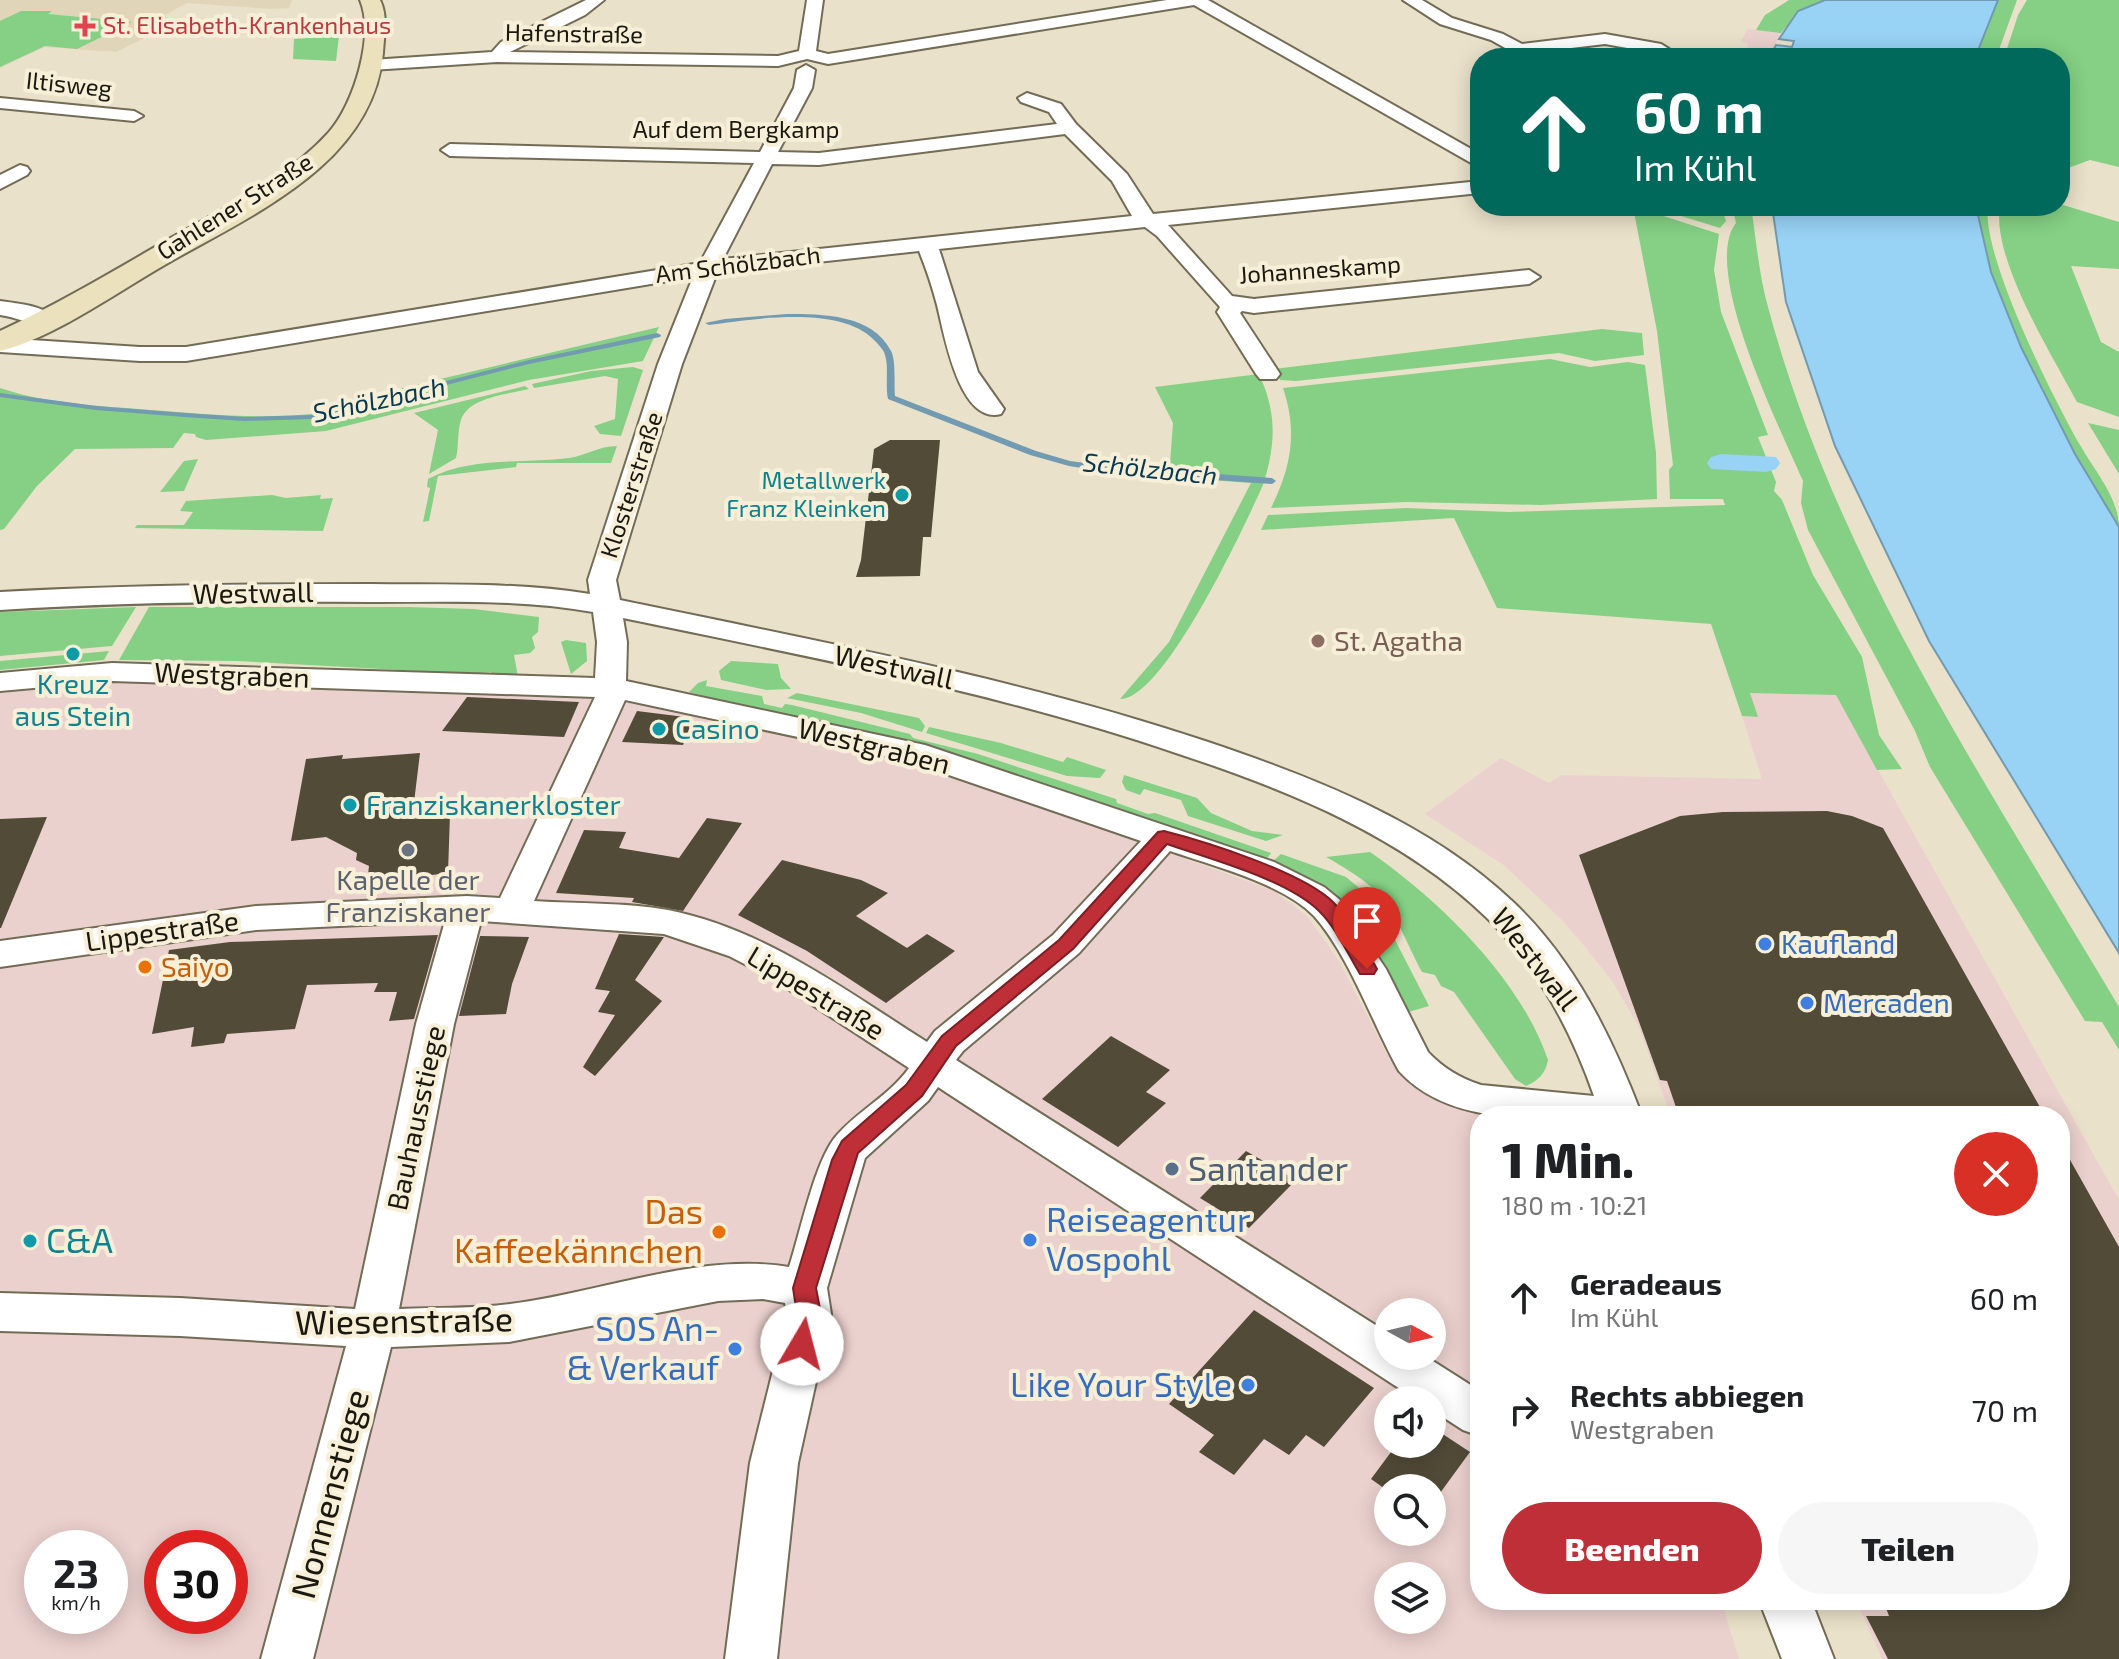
<!DOCTYPE html>
<html lang="de">
<meta charset="utf-8">
<style>
:root{--surface:#fff;--page:#f6f6f6;--text:#202124;--muted:#757577;--accent:#bf2f37}
body{margin:0;font-family:"Exo 2",sans-serif;background:var(--page);color:var(--text);height:100vh;display:flex;flex-direction:column;font-size:30px;white-space:nowrap}
*{box-sizing:border-box;margin:0}
p{font-size:26px;color:var(--muted)}
.icon{flex:none;width:44px;height:44px;fill:none;stroke:currentColor;stroke-width:2;stroke-linecap:round;stroke-linejoin:round}
.map{position:relative;flex:1;overflow:hidden}
.details{position:absolute;left:1470px;top:1106px;width:600px;height:504px;display:flex;flex-direction:column;background:var(--surface);border-radius:32px;box-shadow:0 4px 20px #0003}
.details>*{flex:none}
.banner{position:absolute;left:1470px;top:48px;width:600px;height:168px;border-radius:32px;box-shadow:0 4px 20px #0003;background:#00695c;color:#fff;overflow:hidden}
.needle{width:52px;rotate:98deg}
.controls{position:absolute;left:1374px;top:1298px;display:grid;gap:16px}
.controls a{display:grid;place-items:center;width:72px;height:72px;border-radius:50%;background:var(--surface);box-shadow:0 4px 20px #0003;font-size:40px}
.speed{position:absolute;left:24px;top:1530px;display:flex;gap:16px;font-size:40px;font-weight:700;text-align:center}
.speed>*{display:grid;place-content:center;width:104px;height:104px;border-radius:50%;background:var(--surface);box-shadow:0 4px 20px #0003;line-height:1}
.speed small{font-size:20px;font-weight:400}
.speed .limit{border:12px solid #d22;background:#fff;color:#111}
.pin{position:absolute;display:grid;place-items:center;width:68px;height:68px;color:#fff;margin:-82px -34px;border-radius:50% 50% 50% 0;rotate:-45deg;box-shadow:0 0 8px #0007}
.pin .icon{rotate:45deg}
.me{position:absolute;width:88px;margin:-44px;rotate:8deg;stroke-linejoin:round;filter:drop-shadow(0 0 6px #0008)}
.turn{display:flex;align-items:center;gap:28px;height:168px;padding:0 32px;font-size:36px}
.turn .icon{width:104px;height:104px;stroke-width:2.5}
.turn b{display:block;font-size:56px;line-height:68px}
.round{display:grid;place-items:center;flex:none;width:84px;height:84px;border-radius:42px;background:var(--page)}
.overview{display:flex;align-items:center;justify-content:space-between;height:136px;padding:0 32px}
h1{font-size:48px;font-weight:800;line-height:60px}
.cta{display:flex;gap:16px;margin-top:auto;padding:16px 32px}
.cta a{flex:1;height:92px;border-radius:48px;background:var(--accent);color:#fff;font-size:32px;font-weight:800;line-height:92px;text-align:center}
.cta a+a{background:var(--page);color:var(--text)}
ul{padding:0;list-style:none}
li{display:flex;align-items:center;gap:24px;height:112px;padding:0 32px}
li div{flex:1}
li b{display:block;font-size:30px}
li em{font-style:normal}
.map>svg:first-child{display:block}
</style>
<div class="map">
<svg width="2119" height="1659" viewBox="0 0 2119 1659">
<rect width="100%" height="100%" fill="#eae1ca"/>
<!-- commercial -->
<g fill="#ebd1ce" fill-rule="evenodd">
<path d="M1747,29L1781,33L1769,58H1740L1749,44L1741,42Z"/>
<path d="M184,678L581,698L699,711L916,761L1066,809L1148,845L1274,891L1307,916L1339,961L1387,1054L1444,1098L1551,1116H1480V1600H1721L1739,1659H0V688L48,682ZM1388,1312H1432V1356H1388ZM1388,1400H1432V1444H1388ZM1388,1488H1432V1532H1388ZM42,1548H110V1616H42ZM162,1548H230V1616H162ZM1388,1576H1432V1620H1388Z"/>
<path d="M1749,693L1836,695L2119,1200V1659H1882L1856,1600H2060V1116H1671L1638,1025L1612,981L1586,948L1562,920L1505,866L1425,814L1501,758L1549,783L1562,775L1762,779L1742,716L1757,717Z"/>
</g>
<!-- built -->
<path fill="#e0d5b8" d="M0,0H292L289,8L272,9L187,3L165,15L167,18L183,19L116,52L45,47L0,68Z"/>
<!-- green -->
<g fill="#85d085">
<path d="M1789,0H1825L1801,9L1781,33L1756,30L1765,15Z"/>
<path d="M1998,0H2017L1996,58H1975Z"/>
<path d="M2027,0H2119V167L2090,160L2060,171V58H2004L2018,15Z"/>
<path d="M21,11H52L48,14L132,22L77,49L45,46L0,67V21Z"/>
<path d="M339,36L336,61L293,59L294,39Z"/>
<path d="M2060,204L2119,222V269L2071,266L2101,342L2119,352V417L2077,402C2052,355 1991,258 2000,206Z"/>
<path d="M1649,206H1721L1726,221L1720,228Z"/>
<path d="M1732,206H1751C1756,239 1759,275 1768,307C1836,561 1987,784 2119,1007V1050L2102,1022L2085,1021L1930,767L1915,731L1808,530L1801,503L1803,481C1781,430 1700,269 1736,223Z"/>
<path d="M1976,206H1988C1981,255 2053,398 2080,445C2094,470 2119,498 2119,527C2059,428 1993,322 1976,206Z"/>
<path d="M1642,209L1719,234L1714,270L1721,312L1768,435L1758,437L1776,482L1774,491L1782,500L1813,575L1862,657L1879,735L1902,769L1877,770L1836,695L1750,693L1758,717L1742,716L1711,624L1497,608L1454,518L1261,530L1268,515L1406,508L1508,512L1725,505L1723,499H1670L1669,470L1673,465L1657,331L1634,212Z"/>
<path d="M659,327L643,361L529,380L326,431L206,440L196,437L195,434L184,433L173,448L75,449L37,486L4,529L0,530V388C48,404 101,406 151,410C215,415 277,421 341,410L339,403Z"/>
<path d="M1602,329L1642,333L1644,355L1595,361L1559,353L1296,381L1280,380L1274,369Z"/>
<path d="M1550,359L1590,367L1628,362L1645,365L1656,453L1657,499L1541,505L1406,502L1271,508C1291,467 1298,433 1283,388Z"/>
<path d="M633,367L643,370L621,436L600,434L594,426L615,419L618,379L605,376L534,388L532,384L591,371Z"/>
<path d="M1259,374C1277,413 1276,444 1263,485C1245,525 1164,700 1120,699L1169,642L1251,483L1169,477L1173,423L1155,387Z"/>
<path d="M525,386L529,389C509,394 468,397 461,420C457,432 459,446 456,458L429,474L438,430L414,413Z"/>
<path d="M2088,423L2119,430V474Z"/>
<path d="M617,446L611,463H517L516,467L438,476L429,521L423,522L430,488L427,487L428,479C470,456 522,464 569,458C585,456 599,446 617,446Z"/>
<path d="M198,459L184,491L160,492L184,461Z"/>
<path d="M272,495L286,498L321,495L320,499L333,498L323,531L135,528L137,525H184L193,512L180,511L186,501Z"/>
<path d="M136,607L112,646L0,656V612Z"/>
<path d="M149,607H408L474,609L539,617L538,632L532,637L535,648L530,653L514,655L518,677L491,675V672L473,674L237,661L119,660Z"/>
<path d="M566,640L586,643L587,661L571,674L561,642Z"/>
<path d="M109,651L104,660L0,670V661Z"/>
<path d="M731,661L778,664L781,678L791,689L766,690L721,680L719,671Z"/>
<path d="M707,680L706,686L762,696L764,704L782,708L785,704L792,705L910,734L913,738L978,754L1116,799L1117,803L1148,814L1155,813L1271,853L1266,860L1089,800L689,692L698,683Z"/>
<path d="M797,693L919,718L925,726L922,732L861,713L787,698Z"/>
<path d="M929,727L1001,743L1063,762L1067,757L1106,770L1100,778L1067,776L926,733Z"/>
<path d="M1124,775L1197,798L1211,813L1252,831L1283,835L1266,841L1188,816L1181,800L1144,789L1140,795L1126,790L1122,782Z"/>
<path d="M1370,852C1440,901 1520,978 1548,1060C1545,1074 1539,1080 1526,1086L1515,1079L1454,992L1441,986L1435,975L1422,972C1388,906 1395,896 1326,857Z"/>
<path d="M1281,854L1346,877L1375,901L1429,1006L1405,1013L1272,862Z"/>
</g>
<!-- water -->
<g fill="#98d2f5" stroke="#729ab0" stroke-width="2">
<path d="M1825,0H1998L1975,58H1769L1776,45L1792,47L1794,41L1779,39L1798,11Z"/>
<path d="M1772,206H1976L1991,272L2021,347L2075,454L2119,527V953L1929,641L1835,446L1786,302Z"/>
</g>
<g fill="none" stroke-linecap="round" stroke-linejoin="round">
<!-- stream -->
<g fill="#729ab0" fill-rule="evenodd">
<path d="M787,314C822,314 872,314 891,351C896,360 894,384 895,396L1036,451L1070,461L1107,466L1272,478L1276,481L1272,484L1107,472L1069,466L1030,455L888,399C885,385 889,368 885,355C884,350 878,344 874,340C840,305 753,319 709,325L705,323L725,319Z"/>
<path d="M657,333L661,335L660,337L529,364L313,419L244,421L185,417L96,410L0,397V393L96,406L185,413L244,417L313,415L529,360Z"/>
</g>
<!-- canal -->
<path fill="#98d2f5" fill-rule="evenodd" d="M1721,454L1776,457L1780,463L1776,469L1766,472L1711,469L1707,463L1711,457Z"/>
</g>
<!-- building -->
<g fill="#524b37">
<path d="M890,440H940L931,537H923L920,576L856,577L861,560L874,449Z"/>
<path d="M467,697L579,702L564,737L442,731Z"/>
<path d="M637,711L693,718L683,745L622,742Z"/>
<path d="M420,753L412,819L450,814L448,873L367,883L369,866L356,860L357,853L326,837L291,841L306,759L343,755L342,759Z"/>
<path d="M1827,811L1852,816L1883,828L2045,1116H1679L1667,1081L1660,1080L1579,855L1680,816L1723,812Z"/>
<path d="M47,817L1,928H0V819Z"/>
<path d="M707,818L742,823L683,911L632,902L634,898L556,893L584,830L626,832L619,848L679,858Z"/>
<path d="M782,860L861,880L888,893L856,916L907,948L927,934L955,951L886,1003L807,951L738,915Z"/>
<path d="M619,934L664,937L635,980L662,1001L595,1076L583,1067L615,1015L598,1012L610,991L595,989Z"/>
<path d="M438,935L414,1019L389,1021L397,992H374L378,983L307,985L295,1029L227,1034L224,1043L191,1047L194,1027L152,1034L169,950L230,942Z"/>
<path d="M480,936L529,937L512,984L506,1014L459,1016Z"/>
<path d="M1111,1036L1170,1070L1146,1092L1166,1103L1118,1147L1042,1099Z"/>
<path d="M2060,1142L2119,1247V1659H1888L1866,1616H1889L1883,1600H2060Z"/>
<path d="M1246,1151L1296,1180L1249,1228L1200,1198Z"/>
<path d="M1254,1310L1374,1388L1324,1447L1306,1435L1289,1455L1264,1439L1234,1475L1199,1452L1214,1435L1169,1404Z"/>
<path d="M1432,1427L1470,1452L1432,1504V1488H1388V1491L1371,1479L1397,1444H1432Z"/>
</g>
<g fill="none" stroke-linecap="round" stroke-linejoin="round">
<!-- street casing -->
<g stroke="#726b56" stroke-width="4">
<g id="street">
<path d="M586,0H604L585,15L510,52L778,56L799,51L807,0H823L816,51L828,54L1167,0H1208L1480,154V168L1194,5L828,64L807,59L778,66L497,62L371,70L363,65L371,60L492,52L501,42Z"/>
<path d="M1403,0H1422L1452,18L1503,34L1522,44L1605,34L1661,44L1669,49L1661,54L1605,44L1537,52L1544,58H1523L1491,40L1440,24Z"/>
<path d="M806,65L815,70L812,88L778,152L819,153L1057,124L1049,112L1021,102L1018,98L1027,93L1061,104L1076,124L1127,174L1153,214L1480,181V193L1168,225L1232,296L1254,299L1529,270L1540,277L1529,284L1254,313L1242,311L1240,313L1280,374L1276,379H1260L1256,374L1217,312L1220,307L1157,236L1145,227L939,249L978,372L1004,409L1001,414C959,425 944,333 937,305C932,286 926,268 919,251L717,273L682,364L616,580L620,600C817,641 1017,678 1208,742C1315,778 1428,822 1512,901C1574,959 1612,1037 1642,1116C1564,1116 1456,1134 1399,1071C1373,1025 1349,955 1314,916C1284,884 1211,865 1170,851L1079,953L963,1051L956,1060L1388,1333V1356H1425L1480,1391V1436L1463,1430L1432,1410V1400H1417L938,1087L928,1101L865,1158L827,1288L831,1314L798,1463L777,1659H725L750,1463L787,1314L785,1303L763,1299L718,1301L509,1342L391,1347L313,1659H261L346,1346L180,1336L0,1331V1293L180,1298L355,1309L416,1024L445,921L256,930L0,967V941L256,906L467,896L500,898L595,697L112,681L0,691V673L112,663L595,678L597,642L593,612C520,599 447,602 373,602C249,601 124,602 0,610V592C124,585 247,584 371,584C445,585 517,582 590,594L588,580L658,364L693,277L186,361H140L0,352V338L140,347H186L700,263L754,163L450,156L441,150L450,144L760,152L794,88L797,70ZM1065,134L1112,181L1132,216L723,259L772,164L819,165ZM623,618C809,657 998,692 1179,754C1288,790 1402,836 1486,917C1537,966 1571,1030 1594,1096L1481,1085C1460,1078 1443,1068 1428,1052L1386,969L1340,900L1324,887L1274,862L925,745L626,681L627,642ZM625,700L905,760L1141,841L1053,935L935,1031L927,1042C846,991 765,929 668,910C625,902 578,904 534,901ZM481,921L664,934L729,956L768,976L909,1068C890,1095 859,1110 837,1135C815,1159 800,1234 789,1267C699,1252 600,1293 510,1304C474,1309 436,1307 399,1309L454,1024Z"/>
<path d="M0,98L134,111L143,116L134,121L0,108Z"/>
<path d="M20,165L27,167L30,171L27,175L0,189V175Z"/>
<path d="M0,301C20,304 45,305 58,321L55,326C41,329 17,317 0,315Z"/>
<path d="M1759,1600H1811L1834,1659H1782Z"/>
</g>
</g>
<!-- secondary casing -->
<g stroke="#726b56" stroke-width="4">
<path id="secondary" d="M360,0H380C388,16 384,35 383,53C372,169 243,218 156,270C110,297 52,338 0,351V331C58,304 112,272 167,240C222,209 286,180 329,132C354,104 375,35 360,0Z"/>
</g>
<!-- street -->
<use href="#street" fill="#fff" fill-rule="evenodd"/>
<!-- secondary -->
<use href="#secondary" fill="#ebe2bd" fill-rule="evenodd"/>
</g>
<!-- route -->
<path fill="#bf2f37" stroke="#7c1f24" stroke-width="2" d="M1164,831C1207,842 1302,872 1333,902C1351,920 1365,948 1377,969L1374,974H1360C1348,954 1336,928 1320,912C1289,880 1210,859 1167,844L1073,949L956,1046L922,1096L858,1153L816,1288L821,1314L811,1351L802,1354L793,1351L790,1344L797,1314L793,1288L832,1160L842,1141L906,1085L942,1036L1059,940L1158,832Z"/>
<!-- markers -->
<path fill="#e0444e" stroke="#f7efd7" stroke-width="3" d="M81 14h8v8h8v8h-8v8h-8v-8h-8v-8h8z"/>
<g fill="#0f9aa8" stroke="#f7efd7" stroke-width="3">
<circle cx="902" cy="495" r="8"/>
<circle cx="73" cy="654" r="8"/>
<circle cx="659" cy="729" r="8"/>
<circle cx="350" cy="805" r="8"/>
<circle cx="30" cy="1241" r="8"/>
</g>
<circle fill="#8d6e63" stroke="#f7efd7" stroke-width="3" cx="1318" cy="641" r="8"/>
<circle fill="#6b7280" stroke="#f7efd7" stroke-width="3" cx="408" cy="850" r="8"/>
<g fill="#3f7fe0" stroke="#f7efd7" stroke-width="3">
<circle cx="1765" cy="944" r="8"/>
<circle cx="1807" cy="1003" r="8"/>
<circle cx="1030" cy="1240" r="8"/>
<circle cx="735" cy="1349" r="8"/>
<circle cx="1248" cy="1385" r="8"/>
</g>
<g fill="#e8710a" stroke="#f7efd7" stroke-width="3">
<circle cx="145" cy="967" r="8"/>
<circle cx="719" cy="1232" r="8"/>
</g>
<circle fill="#5c6f8a" stroke="#f7efd7" stroke-width="3" cx="1172" cy="1169" r="8"/>
<g text-anchor="middle" stroke-width="8" stroke-linejoin="round" paint-order="stroke">
<!-- far-health labels -->
<g font-size="24" fill="#be3a42" stroke="#f7efd7" text-anchor="start">
<text x="103" y="34">St. Elisabeth-Krankenhaus</text>
</g>
<!-- far-street labels -->
<g font-size="24" fill="#1a180f" stroke="#f7efd7">
<text transform="translate(574 34) rotate(1)" y="8">Hafenstraße</text>
<text transform="translate(69 85) rotate(6)" y="8">Iltisweg</text>
<text x="736" y="138">Auf dem Bergkamp</text>
<text transform="translate(235 207) rotate(-32)" y="8">Gahlener Straße</text>
<text transform="translate(738 265) rotate(-7)" y="8">Am Schölzbach</text>
<text transform="translate(1320 270) rotate(-4)" y="8">Johanneskamp</text>
<text transform="translate(632 485) rotate(-72)" y="8">Klosterstraße</text>
</g>
<!-- far-culture labels -->
<g font-size="24" fill="#0d838f" stroke="#f7efd7" text-anchor="end">
<text x="886" y="489">Metallwerk<tspan x="886" dy="28">Franz Kleinken</tspan></text>
</g>
<!-- far-water labels -->
<g font-size="26" font-style="italic" fill="#093950" stroke="#f7efd7">
<text transform="translate(379 400) rotate(-12)" y="9">Schölzbach</text>
<text transform="translate(1150 469) rotate(6)" y="9">Schölzbach</text>
</g>
<!-- street labels -->
<g font-size="28" fill="#1a180f" stroke="#f7efd7">
<text transform="translate(253 593) rotate(-1)" y="10">Westwall</text>
<text transform="translate(894 667) rotate(12)" y="10">Westwall</text>
<text transform="translate(232 675) rotate(2)" y="10">Westgraben</text>
<text transform="translate(874 746) rotate(14)" y="10">Westgraben</text>
<text transform="translate(162 931) rotate(-8)" y="10">Lippestraße</text>
<text transform="translate(1535 959) rotate(52)" y="10">Westwall</text>
<text transform="translate(816 993) rotate(31)" y="10">Lippestraße</text>
<text transform="translate(416 1118) rotate(-78)" y="10">Bauhausstiege</text>
</g>
<!-- education labels -->
<g font-size="28" fill="#785e54" stroke="#f7efd7" text-anchor="start">
<text x="1334" y="651">St. Agatha</text>
</g>
<!-- culture labels -->
<g font-size="28" fill="#0d838f" stroke="#f7efd7" text-anchor="start">
<text x="73" y="694" text-anchor="middle">Kreuz<tspan x="73" dy="32">aus Stein</tspan></text>
<text x="675" y="739">Casino</text>
<text x="366" y="815">Franziskanerkloster</text>
</g>
<!-- worship labels -->
<g font-size="28" fill="#5b616d" stroke="#f7efd7">
<text x="408" y="890">Kapelle der<tspan x="408" dy="32">Franziskaner</tspan></text>
</g>
<!-- shop labels -->
<g font-size="28" fill="#366cbe" stroke="#f7efd7" text-anchor="start">
<text x="1781" y="954">Kaufland</text>
<text x="1823" y="1013">Mercaden</text>
</g>
<!-- food labels -->
<g font-size="28" fill="#c56008" stroke="#f7efd7" text-anchor="start">
<text x="161" y="977">Saiyo</text>
</g>
<!-- near-service labels -->
<g font-size="34" fill="#4e5e75" stroke="#f7efd7" text-anchor="start">
<text x="1188" y="1181">Santander</text>
</g>
<!-- near-food labels -->
<g font-size="34" fill="#c56008" stroke="#f7efd7" text-anchor="end">
<text x="703" y="1224">Das<tspan x="703" dy="39">Kaffeekännchen</tspan></text>
</g>
<!-- near-shop labels -->
<g font-size="34" fill="#366cbe" stroke="#f7efd7" text-anchor="end">
<text x="1046" y="1232" text-anchor="start">Reiseagentur<tspan x="1046" dy="39">Vospohl</tspan></text>
<text x="719" y="1341">SOS An-<tspan x="719" dy="39">&amp; Verkauf</tspan></text>
<text x="1232" y="1397">Like Your Style</text>
</g>
<!-- near-culture labels -->
<g font-size="34" fill="#0d838f" stroke="#f7efd7" text-anchor="start">
<text x="46" y="1253">C&amp;A</text>
</g>
<!-- near-street labels -->
<g font-size="34" fill="#1a180f" stroke="#f7efd7">
<text transform="translate(404 1321) rotate(-1)" y="12">Wiesenstraße</text>
<text transform="translate(330 1494) rotate(-75)" y="12">Nonnenstiege</text>
</g>
</g>
</svg>
<div class="controls">
<a><svg class="needle" viewBox="-14 -14 28 28"><path d="M0-13l5 13h-10z" fill="#e53935"/><path d="M0 13l5-13h-10z" fill="#757577"/></svg></a>
<a><svg class="icon" aria-label="sound" viewBox="0 0 24 24"><path d="M4 9h4l5-4v14l-5-4H4zM17 9q2 3 0 6"/></svg></a>
<a><svg class="icon" aria-label="search" viewBox="0 0 24 24"><circle cx="10" cy="10" r="6"/><path d="M15 15l6 6"/></svg></a>
<a><svg class="icon" aria-label="layers" viewBox="0 0 24 24"><path d="M12 4l9 5-9 5-9-5zM3 14l9 5 9-5"/></svg></a>
</div>
<div class="speed"><div>23<small>km/h</small></div><div class="limit">30</div></div>
<div class="pin" style="left:1367px;top:969px;background:#d93025"><svg class="icon" aria-label="arrive" viewBox="0 0 24 24"><path d="M6 21V4h12l-3 4 3 4H6"/></svg></div>
<svg class="me" style="left:802px;top:1344px" viewBox="-20 -20 40 40"><circle r="19" fill="#fff"/><path d="M0-13L10 11 0 6-10 11z" fill="#bf2f37"/></svg>
<div class="banner">
<div class="turn"><svg class="icon" aria-label="ahead" viewBox="0 0 24 24"><path d="M12 20V5M6 11l6-6 6 6"/></svg><div><b>60 m</b>Im Kühl</div></div>
</div>
<section class="details">
<div class="overview"><div><h1>1 Min.</h1><p>180 m · 10:21</p></div><a class="round" style="background:#d93025;color:#fff"><svg class="icon" aria-label="close" viewBox="0 0 24 24"><path d="M6 6l12 12M18 6L6 18"/></svg></a></div>
<ul>
<li><svg class="icon" aria-label="ahead" viewBox="0 0 24 24"><path d="M12 20V5M6 11l6-6 6 6"/></svg><div><b>Geradeaus</b><p>Im Kühl</p></div><em>60 m</em></li>
<li><svg class="icon" aria-label="right" viewBox="0 0 24 24"><path d="M7 20v-9h11M14 6l5 5-5 5"/></svg><div><b>Rechts abbiegen</b><p>Westgraben</p></div><em>70 m</em></li>
</ul>
<div class="cta"><a>Beenden</a><a>Teilen</a></div>
</section>
</div>
